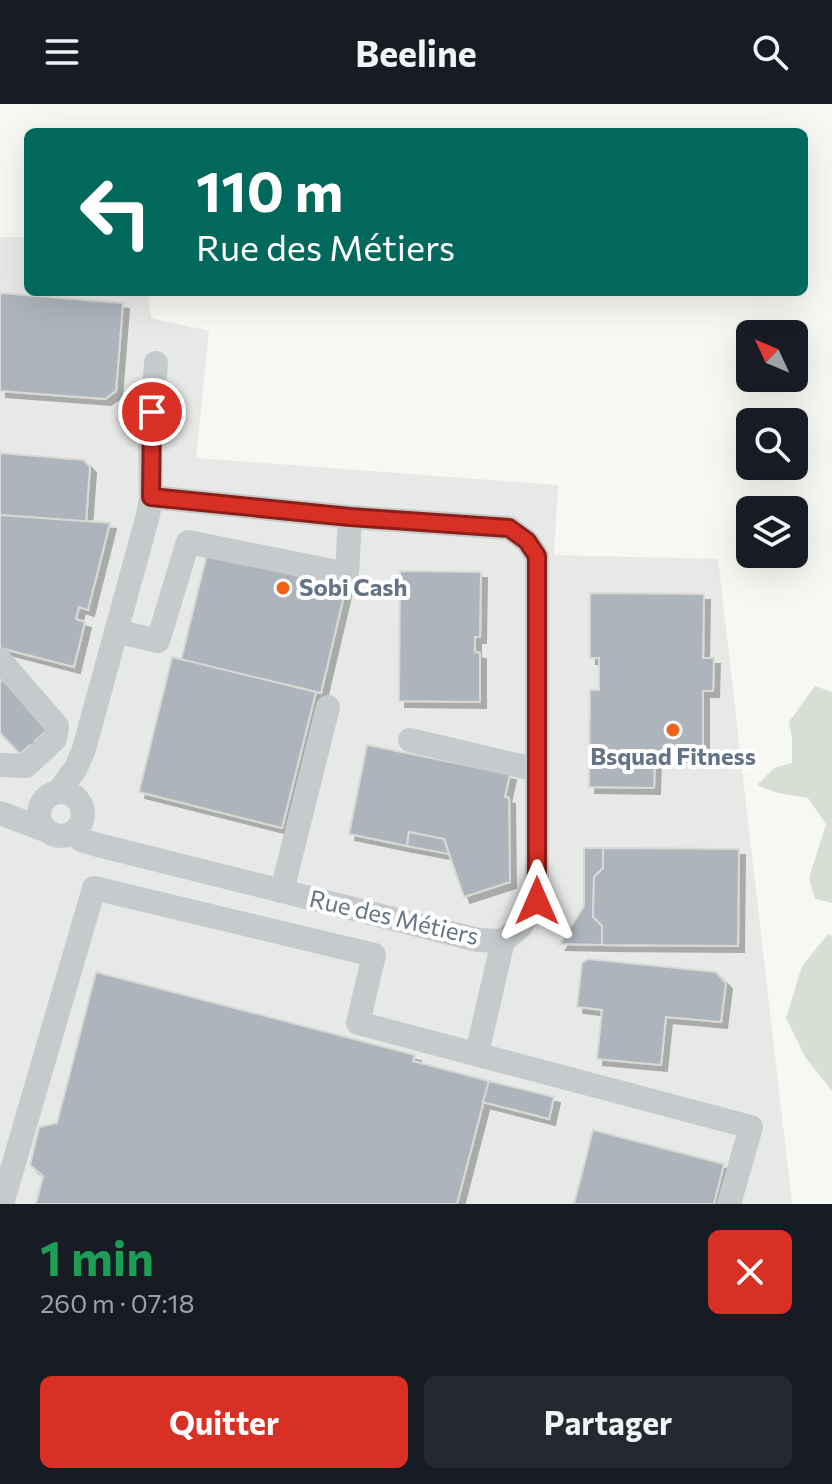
<!DOCTYPE html>
<html lang="fr">
<meta charset="utf-8">
<style>
:root{--surface:#171b24;--page:#242831;--text:#f1f3f6;--muted:#9ea1a6;--accent:#d93025}
body{margin:0;font-family:Commissioner,sans-serif;background:var(--page);color:var(--text);height:100vh;display:flex;flex-direction:column;font-size:30px;white-space:nowrap}
*{box-sizing:border-box;margin:0}
p{font-size:26px;color:var(--muted)}
.icon{flex:none;width:44px;height:44px;fill:none;stroke:currentColor;stroke-width:2;stroke-linecap:round;stroke-linejoin:round}
.map{position:relative;height:1100px;overflow:hidden}
.side{display:flex;flex-direction:column;background:var(--surface);flex:1}
.side>*{flex:none}
.guide{position:absolute;left:24px;top:24px;width:784px;height:168px;border-radius:12px;box-shadow:0 8px 32px #0002;background:#00695c;color:#fff;overflow:hidden}
.needle{width:52px;rotate:314deg}
.tools{position:absolute;left:736px;top:216px;display:grid;gap:16px}
.tools a{display:grid;place-items:center;width:72px;height:72px;border-radius:12px;background:var(--surface);box-shadow:0 8px 32px #0002;font-size:40px}
.pin{position:absolute;display:grid;place-items:center;width:68px;height:68px;color:#fff;margin:-34px;border:4px solid #fff;border-radius:50%;box-shadow:0 2px 8px #0007}
.me{position:absolute;width:88px;margin:-44px;rotate:0deg;stroke-linejoin:round;filter:drop-shadow(0 0 6px #0008)}
.turn{display:flex;align-items:center;gap:28px;height:168px;padding:0 40px;font-size:36px}
.turn .icon{width:104px;height:104px;stroke-width:2.5}
.turn b{display:block;font-size:56px;line-height:68px}
.round{display:grid;place-items:center;flex:none;width:84px;height:84px;border-radius:12px;background:var(--page)}
.headline{display:flex;align-items:center;justify-content:space-between;height:136px;padding:0 40px}
h1{font-size:48px;font-weight:700;line-height:60px;color:#1e9e55}
.action{display:flex;gap:16px;margin-top:auto;padding:16px 40px}
.action a{flex:1;height:92px;border-radius:12px;background:var(--accent);color:#fff;font-size:32px;font-weight:700;line-height:92px;text-align:center}
.action a+a{background:var(--page);color:var(--text)}
header{display:flex;justify-content:space-between;align-items:center;height:104px;padding:0 40px;background:var(--surface);font-size:36px;font-weight:700}
.map>svg:first-child{display:block}
</style>
<header><svg class="icon" aria-label="menu" viewBox="0 0 24 24"><path d="M4 6h16M4 12h16M4 18h16"/></svg>Beeline<svg class="icon" aria-label="search" viewBox="0 0 24 24"><circle cx="10" cy="10" r="6"/><path d="M15 15l6 6"/></svg></header>
<div class="map">
<svg width="832" height="1100" viewBox="0 0 832 1100">
<defs>
<filter id="shadow"><feDropShadow dx="6" dy="6" stdDeviation="0" flood-color="#0004"/></filter>
</defs>
<rect width="100%" height="100%" fill="#f7f7f4"/>
<!-- built -->
<path fill="#e7e9e7" d="M0,133H28V188H148L151,214L209,227L196,354L558,381L554,451L718,455L792,1100H0Z"/>
<!-- green -->
<g fill="#d7dfd4">
<path d="M815,582L832,588V799L815,795L809,774L826,720L808,694L778,689L757,681L774,664L792,659V635L789,618Z"/>
<path d="M828,830L832,832V987L805,953L786,914L802,862Z"/>
</g>
<!-- building -->
<g fill="#adb4bb" stroke="#d8d9d6" stroke-width="2" filter="url(#shadow)">
<path d="M0,189L123,199L116,287L105,295L0,287Z"/>
<path d="M0,349L84,356L90,363L86,418L0,411Z"/>
<path d="M0,411L110,419L88,506L79,503L76,515L85,518L74,563L0,544Z"/>
<path d="M207,450L346,483L321,589L181,556Z"/>
<path d="M400,467L481,468L480,533H475V548L480,549V598L399,597Z"/>
<path d="M590,489L704,490L703,554H714L713,587H703V652L655,651L654,684L589,683L590,586H599V554H590Z"/>
<path d="M172,553L316,588L282,724L139,688Z"/>
<path d="M3,575L48,625L35,637L39,643L35,646L30,641L20,650L0,629V578Z"/>
<path d="M367,641L510,670L505,693L509,694L510,778L464,793L444,735L409,728L407,742L349,730Z"/>
<path d="M409,728L444,735L449,750L407,742Z"/>
<path d="M584,744H603V764L594,773L593,813L602,822V841L560,840L584,802Z"/>
<path d="M603,744L739,745L738,842L602,841V822L593,813L594,773L603,764Z"/>
<path d="M588,855L716,868L726,879L721,918L666,913L661,961L597,955L602,906L577,903L582,859Z"/>
<path d="M96,868L415,951L413,957L489,977L457,1100H36L43,1072L30,1061L39,1023L57,1019Z"/>
<path d="M489,977L554,993L549,1015L483,998Z"/>
<path d="M593,1026L724,1060L714,1100H574Z"/>
</g>
<g fill="none" stroke-linecap="round" stroke-linejoin="round">
<!-- minor -->
<g stroke="#c6cacd" stroke-width="24">
<path d="M116,527L158,537L188,438L347,470L350,413"/>
<path d="M0,556L57,622L55,635L26,662L0,661"/>
<path d="M410,636L537,666"/>
<path d="M58,688L76,664L84,645L148,411L151,393L150,333L156,259"/>
<circle cx="61" cy="710" r="22"/>
<path d="M0,709L45,726"/>
<path d="M74,728L81,736L98,741L478,836L503,837L521,822L537,797V452L527,437L509,424L350,413L151,393"/>
<path d="M282,787L328,603"/>
<path d="M477,949L503,837"/>
<path d="M2,1100L94,784L374,851L358,919L751,1023L729,1100"/>
</g>
</g>
<g fill="none" stroke-linecap="round" stroke-linejoin="round">
<!-- route casing -->
<g stroke="#8d1f18" stroke-width="20">
<path id="route" d="M152,308L151,393L350,413L509,424L527,437L537,452V797"/>
</g>
<!-- route -->
<use href="#route" stroke="#d93025" stroke-width="14"/>
</g>
<!-- markers -->
<g fill="#ef631b" stroke="#fff" stroke-width="3">
<circle cx="283" cy="484" r="8"/>
<circle cx="673" cy="626" r="8"/>
</g>
<g text-anchor="middle" stroke-width="8" stroke-linejoin="round" paint-order="stroke">
<!-- poi labels -->
<g font-size="24" font-weight="bold" fill="#647487" stroke="#fff" text-anchor="start">
<text x="299" y="492">Sobi Cash</text>
<text x="673" y="661" text-anchor="middle">Bsquad Fitness</text>
</g>
<!-- street labels -->
<g font-size="24" fill="#647487" stroke="#fff">
<text transform="translate(394 814) rotate(13)" y="8">Rue des Métiers</text>
</g>
</g>
</svg>
<div class="tools">
<a><svg class="needle" viewBox="-14 -14 28 28"><path d="M0-13l5 13h-10z" fill="#e53935"/><path d="M0 13l5-13h-10z" fill="#9ea1a6"/></svg></a>
<a><svg class="icon" aria-label="search" viewBox="0 0 24 24"><circle cx="10" cy="10" r="6"/><path d="M15 15l6 6"/></svg></a>
<a><svg class="icon" aria-label="layers" viewBox="0 0 24 24"><path d="M12 4l9 5-9 5-9-5zM3 14l9 5 9-5"/></svg></a>
</div>
<div class="pin" style="left:152px;top:308px;background:#d93025"><svg class="icon" aria-label="arrive" viewBox="0 0 24 24"><path d="M6 21V4h12l-3 4 3 4H6"/></svg></div>
<svg class="me" style="left:537px;top:797px" viewBox="-20 -20 40 40"><path d="M0-17L14 15 0 8-14 15z" fill="#d93025" stroke="#fff" stroke-width="4"/></svg>
<div class="guide">
<div class="turn"><svg class="icon" aria-label="left" viewBox="0 0 24 24"><path d="M17 20v-9H6M10 6l-5 5 5 5"/></svg><div><b>110 m</b>Rue des Métiers</div></div>
</div>
</div>
<section class="side">
<div class="headline"><div><h1>1 min</h1><p>260 m · 07:18</p></div><a class="round" style="background:#d93025;color:#fff"><svg class="icon" aria-label="close" viewBox="0 0 24 24"><path d="M6 6l12 12M18 6L6 18"/></svg></a></div>
<div class="action"><a>Quitter</a><a>Partager</a></div>
</section>
